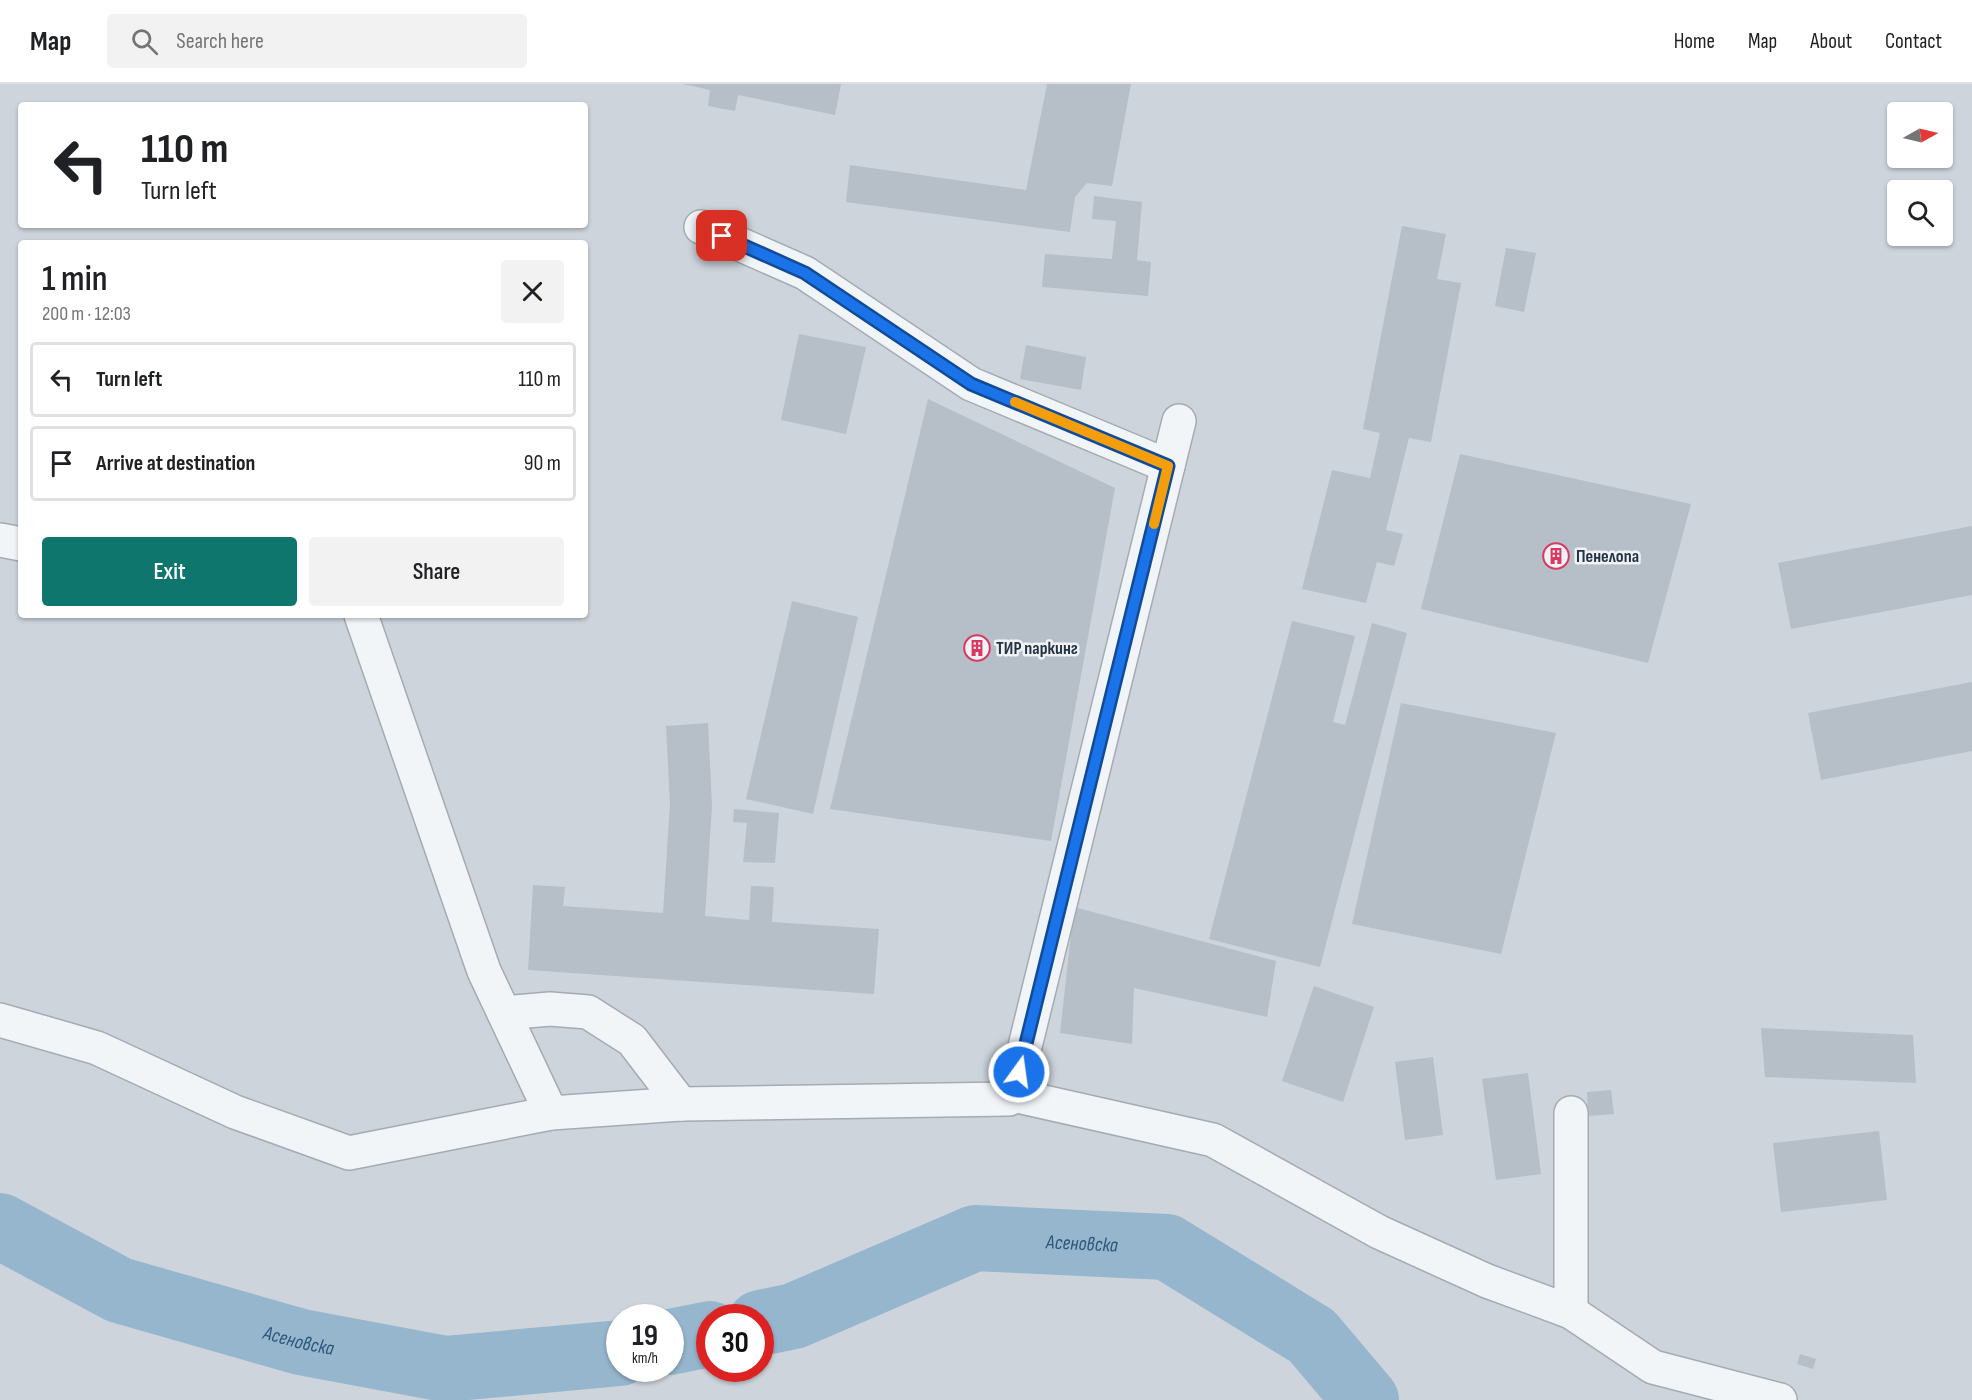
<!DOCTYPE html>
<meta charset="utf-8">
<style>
:root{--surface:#fff;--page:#f2f2f2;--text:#202124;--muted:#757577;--line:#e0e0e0;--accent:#0f766e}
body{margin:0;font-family:"Sofia Sans Condensed",sans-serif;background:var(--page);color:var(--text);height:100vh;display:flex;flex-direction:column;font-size:22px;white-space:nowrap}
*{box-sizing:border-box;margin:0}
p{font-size:20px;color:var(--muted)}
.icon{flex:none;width:33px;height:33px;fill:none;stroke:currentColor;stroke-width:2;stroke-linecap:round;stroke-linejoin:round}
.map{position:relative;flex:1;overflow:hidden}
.drawer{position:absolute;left:18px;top:156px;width:570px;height:378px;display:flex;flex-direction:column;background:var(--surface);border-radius:6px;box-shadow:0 2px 4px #0004}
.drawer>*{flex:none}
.guide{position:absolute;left:18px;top:18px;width:570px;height:126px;border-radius:6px;box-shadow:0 2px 4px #0004;background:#fff;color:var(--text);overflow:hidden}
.needle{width:39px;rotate:82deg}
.controls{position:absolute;left:1887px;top:18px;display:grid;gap:12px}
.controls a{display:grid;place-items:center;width:66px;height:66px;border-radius:6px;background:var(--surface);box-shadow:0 2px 4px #0004;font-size:30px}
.speed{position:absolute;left:606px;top:1220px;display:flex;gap:12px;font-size:30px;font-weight:700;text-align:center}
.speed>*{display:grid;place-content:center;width:78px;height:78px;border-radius:50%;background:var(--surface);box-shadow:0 2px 4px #0004;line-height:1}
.speed small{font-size:15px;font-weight:400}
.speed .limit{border:9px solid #d22;background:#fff;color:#111}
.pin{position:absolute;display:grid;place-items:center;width:51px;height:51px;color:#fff;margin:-26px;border-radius:12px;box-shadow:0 3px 9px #0006}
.me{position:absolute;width:66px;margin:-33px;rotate:14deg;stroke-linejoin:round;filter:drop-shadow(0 0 4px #0008)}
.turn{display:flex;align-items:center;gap:21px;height:126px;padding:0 24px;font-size:27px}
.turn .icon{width:78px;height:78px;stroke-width:2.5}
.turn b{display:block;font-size:42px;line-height:51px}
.round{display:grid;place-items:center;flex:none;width:63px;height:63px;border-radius:6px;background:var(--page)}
.summary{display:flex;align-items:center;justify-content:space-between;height:102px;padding:0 24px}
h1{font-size:36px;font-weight:600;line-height:45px}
.action{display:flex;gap:12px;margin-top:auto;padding:12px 24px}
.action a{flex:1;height:69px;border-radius:6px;background:var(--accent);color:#fff;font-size:24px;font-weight:600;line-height:69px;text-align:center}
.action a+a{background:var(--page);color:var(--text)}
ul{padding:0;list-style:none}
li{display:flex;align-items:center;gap:18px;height:75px;margin:0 12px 9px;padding:0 12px;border:3px solid var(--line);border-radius:6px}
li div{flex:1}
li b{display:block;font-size:22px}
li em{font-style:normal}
header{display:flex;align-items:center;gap:36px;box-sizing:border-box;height:84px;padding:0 30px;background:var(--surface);border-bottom:2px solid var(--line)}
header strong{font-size:28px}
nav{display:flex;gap:33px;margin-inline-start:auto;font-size:21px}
.search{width:420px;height:54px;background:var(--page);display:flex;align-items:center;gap:15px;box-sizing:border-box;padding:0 21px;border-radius:6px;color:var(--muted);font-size:22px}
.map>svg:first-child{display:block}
</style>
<header>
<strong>Map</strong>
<div class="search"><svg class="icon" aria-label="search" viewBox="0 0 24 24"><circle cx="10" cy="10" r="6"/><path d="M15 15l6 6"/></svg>Search here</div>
<nav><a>Home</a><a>Map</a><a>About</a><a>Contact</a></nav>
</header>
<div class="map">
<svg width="1972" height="1316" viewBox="0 0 1972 1316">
<rect width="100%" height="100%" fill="#dfe4ea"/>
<!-- built -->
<path fill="#cdd4dc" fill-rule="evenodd" d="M0,0H1972V1316H0ZM21,21H585V141H21ZM1898,28H1942V74H1898ZM1898,106H1942V152H1898ZM21,159H585V531H21ZM620,1233H670V1284H620ZM710,1233H760V1284H710Z"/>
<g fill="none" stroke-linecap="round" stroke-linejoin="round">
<!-- river -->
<g stroke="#96b6ce" stroke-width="66">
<path id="s1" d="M0,1142L119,1206L301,1258L445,1285L620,1269"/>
<path id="s2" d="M760,1239L794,1232L975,1154L1167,1163L1312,1252L1366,1316"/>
<path d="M670,1258L710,1250"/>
</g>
</g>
<!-- building -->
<g fill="#b6bec8">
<path d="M683,0H841L835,31L738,11L735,27L708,22L710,6Z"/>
<path d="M1047,0H1131L1112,102L1087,99L1075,113L1070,148L846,118L850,81L1026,106Z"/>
<path d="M1094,112L1142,118L1137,176L1151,178L1148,212L1042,203L1045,170L1112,175L1116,137L1092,135Z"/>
<path d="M1402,142L1446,150L1437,195L1461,199L1431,358L1409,354L1386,446L1403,450L1394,482L1377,478L1366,519L1302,505L1332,386L1370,394L1380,349L1363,345Z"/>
<path d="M1506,164L1536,169L1524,228L1495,222Z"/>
<path d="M799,250L866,263L846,350L781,336Z"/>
<path d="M1026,261L1086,273L1081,306L1020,295Z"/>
<path d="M928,315L1115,404L1051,757L830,725Z"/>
<path d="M1460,370L1691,420L1648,579L1421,525Z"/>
<path d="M1972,442V511L1791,545L1778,479Z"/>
<path d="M792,517L858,533L813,730L746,715Z"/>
<path d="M1292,537L1355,552L1333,638L1345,641L1372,539L1407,549L1320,883L1209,855Z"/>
<path d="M1972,598V667L1821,696L1808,629Z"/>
<path d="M1401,619L1556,649L1501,870L1352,840Z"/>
<path d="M708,639L712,722L705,832L749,836L751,802L774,803L772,838L879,845L874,910L528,886L533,801L565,803L563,822L663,829L670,719L666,642Z"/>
<path d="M734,725L779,729L775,779L743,778L747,739L733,738Z"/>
<path d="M1074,823L1276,877L1267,933L1134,904L1132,960L1060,949Z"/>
<path d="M1314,902L1374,923L1343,1018L1282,997Z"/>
<path d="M1761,944L1913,951L1916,999L1765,993Z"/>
<path d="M1433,973L1443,1051L1405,1056L1395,978Z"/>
<path d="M1528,989L1541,1090L1496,1096L1482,995Z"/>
<path d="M1611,1006L1614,1030L1588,1032L1587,1008Z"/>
<path d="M1879,1047L1887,1116L1781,1128L1773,1059Z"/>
<path d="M1800,1270L1816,1275L1813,1285L1797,1280Z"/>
</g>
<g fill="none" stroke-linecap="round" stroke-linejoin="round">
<!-- minor casing -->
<g stroke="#a4abb5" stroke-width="36">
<g id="minor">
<path d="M701,143L805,189L971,300L1168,382"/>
<path d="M0,456L21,460"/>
<path d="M361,531L484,887L551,1029"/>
<path d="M504,929L550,925L588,928L632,956L681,1020"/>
<path d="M0,936L97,964L235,1028L349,1069L551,1029L681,1020L1009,1015L1013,1011L1213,1056L1379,1148L1487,1197L1571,1228L1653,1283L1780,1316"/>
<path d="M1013,1011L1179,337"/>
<path d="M1571,1228V1029"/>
</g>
</g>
<!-- minor -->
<use href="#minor" stroke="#f2f5f8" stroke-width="33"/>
</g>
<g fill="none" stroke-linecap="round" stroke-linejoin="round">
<!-- route casing -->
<g stroke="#114b97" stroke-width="15">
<path id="route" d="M722,152L805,189L971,300L1168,382L1019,988"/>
</g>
<!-- route -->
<use href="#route" stroke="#1a73e8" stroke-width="10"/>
<!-- slow -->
<path stroke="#f59e0b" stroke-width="10" d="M1015,318L1168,382L1154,440"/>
</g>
<!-- icons -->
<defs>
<g id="building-ring" transform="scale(1.35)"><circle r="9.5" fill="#eff3f7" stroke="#dc3760" stroke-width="1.5"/><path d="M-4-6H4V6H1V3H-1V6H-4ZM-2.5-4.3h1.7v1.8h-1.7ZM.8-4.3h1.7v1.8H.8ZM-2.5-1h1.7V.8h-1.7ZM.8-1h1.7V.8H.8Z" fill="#dc3760"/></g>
</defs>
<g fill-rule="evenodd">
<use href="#building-ring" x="1556" y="472"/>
<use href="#building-ring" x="977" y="564"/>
</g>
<g text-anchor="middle" stroke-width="5" stroke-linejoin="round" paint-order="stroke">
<!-- poi labels -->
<g font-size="18" font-weight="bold" fill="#263343" stroke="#eff3f7" text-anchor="start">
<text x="1576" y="478">Пенелопа</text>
<text x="996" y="570">ТИР паркинг</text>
</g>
<!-- water labels -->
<g font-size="20" font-style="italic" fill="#2c577b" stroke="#eff3f7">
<text dy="7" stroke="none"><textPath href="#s2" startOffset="339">Асеновска</textPath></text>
<text dy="7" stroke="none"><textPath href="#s1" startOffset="322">Асеновска</textPath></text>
</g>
</g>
</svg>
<div class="controls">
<a><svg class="needle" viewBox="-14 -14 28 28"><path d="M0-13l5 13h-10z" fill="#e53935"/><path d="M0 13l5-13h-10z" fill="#757577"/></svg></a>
<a><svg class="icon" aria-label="search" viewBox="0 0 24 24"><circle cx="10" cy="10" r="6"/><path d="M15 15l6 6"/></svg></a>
</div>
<div class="speed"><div>19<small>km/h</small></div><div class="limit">30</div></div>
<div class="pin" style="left:722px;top:152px;background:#d93025"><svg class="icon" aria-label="arrive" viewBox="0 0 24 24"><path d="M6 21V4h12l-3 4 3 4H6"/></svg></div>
<svg class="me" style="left:1019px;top:988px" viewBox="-20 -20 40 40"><circle r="17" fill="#1a73e8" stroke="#fff" stroke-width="3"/><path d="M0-11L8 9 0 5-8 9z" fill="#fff"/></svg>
<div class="guide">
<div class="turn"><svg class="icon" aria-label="left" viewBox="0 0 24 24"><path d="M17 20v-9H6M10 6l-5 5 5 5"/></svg><div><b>110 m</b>Turn left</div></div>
</div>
<section class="drawer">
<div class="summary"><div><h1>1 min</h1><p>200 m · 12:03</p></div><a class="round"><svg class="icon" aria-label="close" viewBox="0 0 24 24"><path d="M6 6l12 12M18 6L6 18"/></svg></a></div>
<ul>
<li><svg class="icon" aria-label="left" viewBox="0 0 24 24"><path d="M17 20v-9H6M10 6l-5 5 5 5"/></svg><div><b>Turn left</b></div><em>110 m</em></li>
<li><svg class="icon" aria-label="arrive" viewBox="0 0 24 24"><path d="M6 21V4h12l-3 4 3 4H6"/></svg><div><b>Arrive at destination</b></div><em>90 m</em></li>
</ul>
<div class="action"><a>Exit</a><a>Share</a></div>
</section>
</div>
